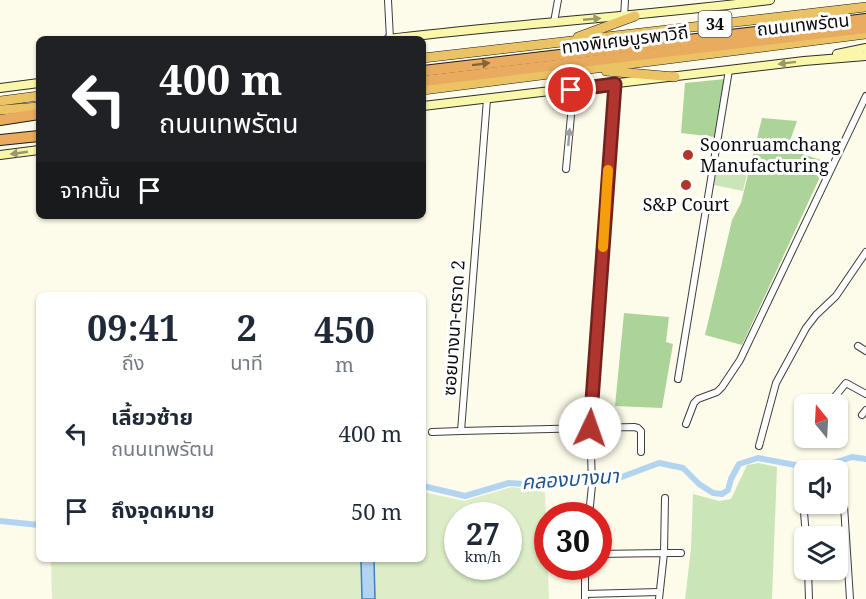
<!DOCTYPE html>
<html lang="th">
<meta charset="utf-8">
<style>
:root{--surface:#fff;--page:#f6f6f7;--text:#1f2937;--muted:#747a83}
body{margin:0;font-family:"Noto Serif","Noto Sans Thai",serif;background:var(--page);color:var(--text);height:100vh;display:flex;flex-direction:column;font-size:22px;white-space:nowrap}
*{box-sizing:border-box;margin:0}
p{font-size:20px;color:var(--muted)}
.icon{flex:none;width:33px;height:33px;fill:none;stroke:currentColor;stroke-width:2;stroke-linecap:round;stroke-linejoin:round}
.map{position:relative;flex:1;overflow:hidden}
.drawer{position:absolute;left:36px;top:292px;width:390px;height:270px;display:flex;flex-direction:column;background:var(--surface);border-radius:9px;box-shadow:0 2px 4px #0004}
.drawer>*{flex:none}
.hud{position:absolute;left:36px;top:36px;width:390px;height:183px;border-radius:9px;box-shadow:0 2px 4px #0004;background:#202124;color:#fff;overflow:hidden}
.needle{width:39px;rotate:342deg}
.tools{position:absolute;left:794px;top:394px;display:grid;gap:12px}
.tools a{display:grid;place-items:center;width:54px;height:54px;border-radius:9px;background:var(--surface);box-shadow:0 2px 4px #0004;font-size:30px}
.speed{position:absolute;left:444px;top:502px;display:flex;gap:12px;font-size:30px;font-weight:700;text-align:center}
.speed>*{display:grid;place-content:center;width:78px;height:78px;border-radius:50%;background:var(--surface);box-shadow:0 2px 4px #0004;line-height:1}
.speed small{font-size:15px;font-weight:400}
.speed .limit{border:9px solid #d22;background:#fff;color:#111}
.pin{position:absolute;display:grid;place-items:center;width:51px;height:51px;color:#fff;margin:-26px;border:3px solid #fff;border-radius:50%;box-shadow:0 2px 6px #0007}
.me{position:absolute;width:66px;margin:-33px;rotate:3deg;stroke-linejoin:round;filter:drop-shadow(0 0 4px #0008)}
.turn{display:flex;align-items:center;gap:21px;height:126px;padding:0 24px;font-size:27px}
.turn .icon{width:78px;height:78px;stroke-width:2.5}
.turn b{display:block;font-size:42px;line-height:51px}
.then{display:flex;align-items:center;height:57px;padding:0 24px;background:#0003;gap:12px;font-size:22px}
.eta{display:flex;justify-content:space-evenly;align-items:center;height:102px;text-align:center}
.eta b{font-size:36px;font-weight:700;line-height:42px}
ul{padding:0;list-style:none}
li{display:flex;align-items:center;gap:18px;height:78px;padding:0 24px}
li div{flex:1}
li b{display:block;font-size:22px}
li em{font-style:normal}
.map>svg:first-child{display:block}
</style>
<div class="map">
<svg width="866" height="599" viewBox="0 0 866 599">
<rect width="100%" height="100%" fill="#fdfcea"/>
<!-- green -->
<g fill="#cae5b7">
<path d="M717,168L747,174L743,191L714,185Z"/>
<path d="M758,463L777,467L772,599H685L691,549L693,494L719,501L731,499L747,465Z"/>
</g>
<!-- forest -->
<g fill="#add498">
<path d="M725,79L715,137L681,133L685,83Z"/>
<path d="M762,118L797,121L787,149L827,162L742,345L705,335L732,220L741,203Z"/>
<path d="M624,313L669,317L666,342L673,344L662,408L615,406Z"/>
</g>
<!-- pitch -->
<path fill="#dcedc8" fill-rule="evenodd" d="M512,487L545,492L549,599H52L51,560H423V492L464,501ZM458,516H508V567H458Z"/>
<!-- water -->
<path fill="#b3d4f1" stroke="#4081c2" stroke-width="1.5" d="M361,560H374L375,599H362Z"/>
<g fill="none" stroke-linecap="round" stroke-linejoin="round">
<!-- canal -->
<g stroke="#b3d4f1" stroke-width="6">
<path d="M423,486L465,496L509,483L538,485L580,476L619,478L659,463L683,468L699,484L713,493L722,494L728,490L731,479L739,464L758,458L811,468L824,466L852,457L866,459"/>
<path d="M0,521L39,525"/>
</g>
<!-- minor casing -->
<g stroke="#3e3e3e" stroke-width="8">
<g id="minor">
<path d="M388,0L390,39"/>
<path d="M624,17L625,0"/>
<path d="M554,22L558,0"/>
<path d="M487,99L461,431L634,427L638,428L641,431V452"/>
<path d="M566,169L572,105"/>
<path d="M858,346L866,351"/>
<path d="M678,379L729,70"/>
<path d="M828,405L846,383L866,394"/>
<path d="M862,415L866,410"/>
<path d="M686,424L694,403L698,399L717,392L722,387L740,360L866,96"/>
<path d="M432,432L461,431"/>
<path d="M759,446L776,383L806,328L816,315L836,296L866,252"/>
<path d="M802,487L806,537"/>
<path d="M843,490L850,599"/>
<path d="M665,498L664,553H681"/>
<path d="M589,516L592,485L590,421L615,85"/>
<path d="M598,554L664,553L659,599"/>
<path d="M808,570L809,599"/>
<path d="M585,594L659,592"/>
<path d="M585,599V567"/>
</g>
</g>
<!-- secondary casing -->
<g stroke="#2d2d2d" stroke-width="10">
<g id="secondary">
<path d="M388,39C515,24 643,16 770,0"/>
<path d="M837,54L866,48"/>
<path d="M0,88L39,83"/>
<path d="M423,106L804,61L866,56"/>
<path d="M0,155L39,150"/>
</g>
</g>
<!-- trunk casing -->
<g stroke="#1c1c1c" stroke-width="10">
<g id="trunk">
<path d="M578,37L635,16"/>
<path d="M423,58L866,7"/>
<path d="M606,71L675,77"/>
<path d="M423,90L866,34"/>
<path d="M0,101L39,96"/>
<path d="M0,110L39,107"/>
</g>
</g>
<!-- motorway casing -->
<g stroke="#1c1c1c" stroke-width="12">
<g id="motorway">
<path d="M423,71L866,19"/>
<path d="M423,81L866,28"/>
<path d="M0,120L39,114"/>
<path d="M0,140L39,136"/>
</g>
</g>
<!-- minor -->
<use href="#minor" stroke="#fff" stroke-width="6"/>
<!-- secondary -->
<use href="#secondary" stroke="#f9f8aa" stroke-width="8"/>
<!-- trunk -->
<use href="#trunk" stroke="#ecc364" stroke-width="9"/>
<!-- motorway -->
<use href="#motorway" stroke="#e9ab5d" stroke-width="10"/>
</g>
<!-- one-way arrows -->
<defs><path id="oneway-solid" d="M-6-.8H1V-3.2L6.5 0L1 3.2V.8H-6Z" transform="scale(1.5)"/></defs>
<g fill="#9a996a">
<use href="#oneway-solid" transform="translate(592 19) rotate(-5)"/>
<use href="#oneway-solid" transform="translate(787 63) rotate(173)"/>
<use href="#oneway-solid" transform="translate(19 153) rotate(172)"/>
</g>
<use fill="#856338" href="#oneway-solid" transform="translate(481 64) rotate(-7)"/>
<use fill="#9d9d9d" href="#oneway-solid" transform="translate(569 137) rotate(-85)"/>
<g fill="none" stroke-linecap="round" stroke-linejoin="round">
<!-- route casing -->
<g stroke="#72221e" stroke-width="15">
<path id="route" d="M571,90L615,84L590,428"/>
</g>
<!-- route -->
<use href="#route" stroke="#b0352e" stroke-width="10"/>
<!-- slow -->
<path stroke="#f59e0b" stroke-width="10" d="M603,247L608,170"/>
</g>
<!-- markers -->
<g fill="#b0352e" stroke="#fff" stroke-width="2">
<circle cx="688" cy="155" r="6"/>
<circle cx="686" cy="185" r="6"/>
</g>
<g text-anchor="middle" stroke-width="6" stroke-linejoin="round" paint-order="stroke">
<!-- shield labels -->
<rect fill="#fff" stroke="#545454" stroke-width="1.5" x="698.5" y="11" width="33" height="26" rx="4.5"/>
<g font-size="16" font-weight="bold" fill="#0b0b0b">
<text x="715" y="30">34</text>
</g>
<!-- street labels -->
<g font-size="18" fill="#0b0b0b" stroke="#fff">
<text transform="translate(803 25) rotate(-6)" y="6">ถนนเทพรัตน</text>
<text transform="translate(625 40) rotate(-7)" y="6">ทางพิเศษบูรพาวิถี</text>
<text transform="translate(454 328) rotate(-86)" y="6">ซอยบางนา-ตราด 2</text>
</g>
<!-- poi labels -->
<g font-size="18" fill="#0b0b0b" stroke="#fff" text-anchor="start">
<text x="700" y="151">Soonruamchang<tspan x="700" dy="21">Manufacturing</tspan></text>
<text x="686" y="211" text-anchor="middle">S&amp;P Court</text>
</g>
<!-- water labels -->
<g font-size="20" font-style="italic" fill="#1f5492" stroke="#fff">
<text transform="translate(570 479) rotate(-4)" y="7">คลองบางนา</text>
</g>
</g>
</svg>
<div class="tools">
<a><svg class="needle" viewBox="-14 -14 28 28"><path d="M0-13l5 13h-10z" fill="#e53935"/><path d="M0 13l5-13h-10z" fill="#747a83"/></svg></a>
<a><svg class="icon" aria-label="sound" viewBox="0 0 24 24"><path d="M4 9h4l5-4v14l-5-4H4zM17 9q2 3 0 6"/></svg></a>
<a><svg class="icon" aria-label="layers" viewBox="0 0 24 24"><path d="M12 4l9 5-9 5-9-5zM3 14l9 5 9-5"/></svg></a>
</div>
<div class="speed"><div>27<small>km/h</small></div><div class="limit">30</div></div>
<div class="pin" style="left:571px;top:90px;background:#d93025"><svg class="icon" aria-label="arrive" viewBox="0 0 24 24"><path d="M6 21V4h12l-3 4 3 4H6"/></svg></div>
<svg class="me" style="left:590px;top:428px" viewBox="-20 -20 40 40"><circle r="19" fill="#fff"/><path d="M0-13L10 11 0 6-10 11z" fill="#b0352e"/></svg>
<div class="hud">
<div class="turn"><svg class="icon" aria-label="left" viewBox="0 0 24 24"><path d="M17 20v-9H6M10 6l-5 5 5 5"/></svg><div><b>400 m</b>ถนนเทพรัตน</div></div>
<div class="then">จากนั้น<svg class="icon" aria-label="arrive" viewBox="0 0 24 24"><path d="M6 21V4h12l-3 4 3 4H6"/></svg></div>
</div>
<section class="drawer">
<div class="eta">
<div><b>09:41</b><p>ถึง</p></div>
<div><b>2</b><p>นาที</p></div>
<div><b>450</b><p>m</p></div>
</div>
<ul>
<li><svg class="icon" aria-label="left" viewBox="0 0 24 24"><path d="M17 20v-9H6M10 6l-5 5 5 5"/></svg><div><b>เลี้ยวซ้าย</b><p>ถนนเทพรัตน</p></div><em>400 m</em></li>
<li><svg class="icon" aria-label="arrive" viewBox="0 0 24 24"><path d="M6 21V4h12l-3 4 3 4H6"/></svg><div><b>ถึงจุดหมาย</b></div><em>50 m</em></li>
</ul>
</section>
</div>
